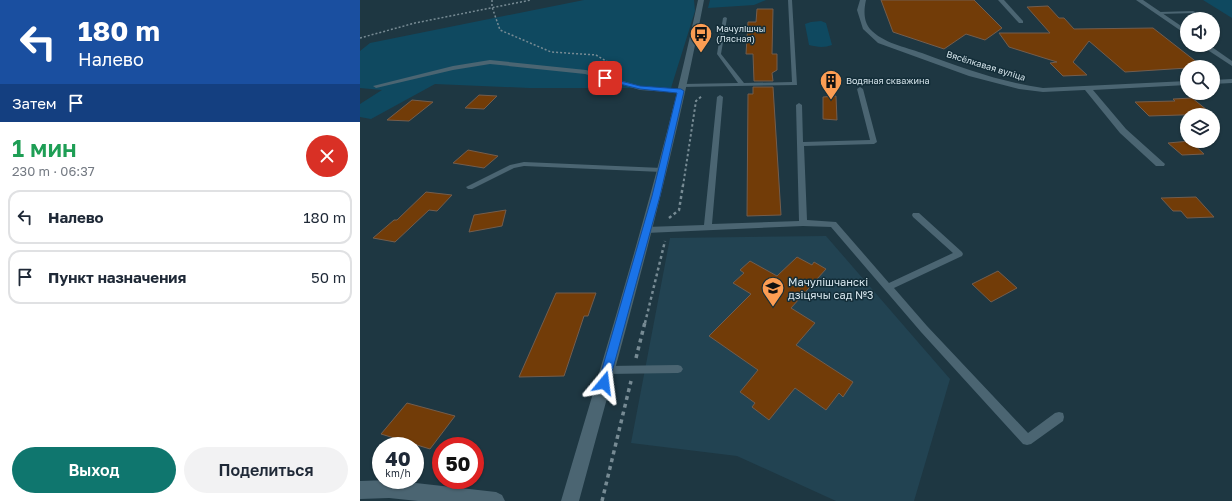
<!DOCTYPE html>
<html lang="ru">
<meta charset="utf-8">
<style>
:root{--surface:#fff;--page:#f2f2f3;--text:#1f2937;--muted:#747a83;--line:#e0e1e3;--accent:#0f766e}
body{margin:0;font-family:"Golos Text",sans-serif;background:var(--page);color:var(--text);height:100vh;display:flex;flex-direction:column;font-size:15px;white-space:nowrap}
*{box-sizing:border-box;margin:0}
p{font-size:13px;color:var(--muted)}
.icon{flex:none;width:22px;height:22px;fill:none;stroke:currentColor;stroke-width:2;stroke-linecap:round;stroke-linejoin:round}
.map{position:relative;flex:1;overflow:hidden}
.sheet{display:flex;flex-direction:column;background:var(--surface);width:360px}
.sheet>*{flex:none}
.hud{background:#1a4fa0;color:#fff;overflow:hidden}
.tools{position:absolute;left:820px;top:12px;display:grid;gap:8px}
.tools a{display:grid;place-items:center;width:40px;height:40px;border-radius:50%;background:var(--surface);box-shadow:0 1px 3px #0004;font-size:20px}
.speed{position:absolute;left:12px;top:437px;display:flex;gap:8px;font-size:20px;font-weight:700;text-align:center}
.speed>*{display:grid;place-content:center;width:52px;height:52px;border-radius:50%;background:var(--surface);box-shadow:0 1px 3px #0004;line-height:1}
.speed small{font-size:10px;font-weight:400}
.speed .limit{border:6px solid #d22;background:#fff;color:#111}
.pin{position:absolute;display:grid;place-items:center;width:34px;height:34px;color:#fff;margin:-17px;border-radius:8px;box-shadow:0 2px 6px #0006}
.me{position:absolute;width:44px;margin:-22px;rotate:16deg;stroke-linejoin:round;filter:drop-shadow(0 0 3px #0008)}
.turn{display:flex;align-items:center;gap:14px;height:84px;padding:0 12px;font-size:18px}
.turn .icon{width:52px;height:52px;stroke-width:2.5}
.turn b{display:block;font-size:28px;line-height:34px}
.then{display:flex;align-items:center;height:38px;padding:0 12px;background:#0003;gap:8px;font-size:15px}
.round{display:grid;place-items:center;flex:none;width:42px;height:42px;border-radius:21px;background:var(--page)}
.head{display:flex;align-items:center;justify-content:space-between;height:68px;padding:0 12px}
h1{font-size:24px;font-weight:600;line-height:30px;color:#1e9e55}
.cta{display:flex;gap:8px;margin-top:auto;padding:8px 12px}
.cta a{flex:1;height:46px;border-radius:24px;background:var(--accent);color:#fff;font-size:16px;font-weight:600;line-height:46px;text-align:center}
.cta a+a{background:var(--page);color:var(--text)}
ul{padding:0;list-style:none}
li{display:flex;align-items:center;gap:12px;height:54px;margin:0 8px 6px;padding:0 4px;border:2px solid var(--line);border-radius:12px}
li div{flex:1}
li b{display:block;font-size:15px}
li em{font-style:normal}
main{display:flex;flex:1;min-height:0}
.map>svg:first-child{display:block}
</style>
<main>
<section class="sheet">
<div class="hud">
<div class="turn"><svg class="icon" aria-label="left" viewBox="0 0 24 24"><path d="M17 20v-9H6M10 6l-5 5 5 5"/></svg><div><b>180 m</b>Налево</div></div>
<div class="then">Затем<svg class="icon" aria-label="arrive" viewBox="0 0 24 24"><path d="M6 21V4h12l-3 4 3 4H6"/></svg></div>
</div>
<div class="head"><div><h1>1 мин</h1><p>230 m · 06:37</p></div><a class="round" style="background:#d93025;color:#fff"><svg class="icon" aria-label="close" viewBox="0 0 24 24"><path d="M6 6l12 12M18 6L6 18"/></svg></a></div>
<ul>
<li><svg class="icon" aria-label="left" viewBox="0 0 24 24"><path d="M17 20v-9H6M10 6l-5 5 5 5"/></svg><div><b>Налево</b></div><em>180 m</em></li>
<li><svg class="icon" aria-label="arrive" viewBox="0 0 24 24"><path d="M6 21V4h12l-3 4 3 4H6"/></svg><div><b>Пункт назначения</b></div><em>50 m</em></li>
</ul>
<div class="cta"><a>Выход</a><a>Поделиться</a></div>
</section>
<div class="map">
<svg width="872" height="501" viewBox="0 0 872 501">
<rect width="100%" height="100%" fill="#1e3742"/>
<!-- built -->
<path fill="#224352" d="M466,236L590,379L554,501H476L377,456L271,443L310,238Z"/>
<!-- green -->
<g fill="#0f4960">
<path d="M224,0H334L335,11L311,88H169L75,84L11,119L0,117V104L22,90L0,88V51L10,43Z"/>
<path d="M350,0H406L394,5L348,8Z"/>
<path d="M843,0H872V18Z"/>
<path d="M461,21L466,23L472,45C464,48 457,47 449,45L445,24L451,22Z"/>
</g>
<!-- building -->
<g fill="#723c08" stroke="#735d4d">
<path d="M521,0H614L642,28L625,40L606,34L584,49L533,32Z"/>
<path d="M688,6L699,18H704L714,29L793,28L843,67L765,72L729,41L713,62L727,75L703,76L690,63L697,62L649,47L639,33H690L667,7Z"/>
<path d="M397,9H413L412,54H417V70L412,73L413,81H394L393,54H386L388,22H396Z"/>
<path d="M393,87H413L421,215L387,216L388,94H393Z"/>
<path d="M119,95L137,96L124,109L105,108Z"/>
<path d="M476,96L477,120L463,119V97Z"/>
<path d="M832,98L852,114L789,116L775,102L815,101L813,99Z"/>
<path d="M52,100L73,102L49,121L27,120Z"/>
<path d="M830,141L844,154L822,155L808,143Z"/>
<path d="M108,150L138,156L124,168L93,163Z"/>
<path d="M66,192L92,195L77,211L69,210L35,242L13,238L34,220H37Z"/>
<path d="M836,197L854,217L827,218L821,211H813L801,198Z"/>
<path d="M146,210L142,226L109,232L114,215Z"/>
<path d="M437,257L452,265L454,262L466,269L431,308L455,323L436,345L493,382L483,397L479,393L466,410L435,388L409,420L392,407L395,403L380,392L398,370L349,336L391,294L373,283L384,273L380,270L390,261L417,276Z"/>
<path d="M638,271L657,288L631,302L612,284Z"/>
<path d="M196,293H236L228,316H224L204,376L159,377Z"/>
<path d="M47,403L95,416L70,449L21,434Z"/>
</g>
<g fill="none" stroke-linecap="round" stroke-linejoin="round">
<!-- path-far3 -->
<g stroke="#778b94" stroke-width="1.5" stroke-dasharray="2 2" stroke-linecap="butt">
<path d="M132,0V7L140,30L191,52L236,55L263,71"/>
<path d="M0,38L55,23L171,0"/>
</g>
<!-- path-far2 -->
<path stroke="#778b94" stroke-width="2" stroke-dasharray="2.5 2.5" stroke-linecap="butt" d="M323,186L336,101L342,96"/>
<!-- path-far1 -->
<g stroke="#778b94" stroke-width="2.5" stroke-dasharray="3 3" stroke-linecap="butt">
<path d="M309,218L319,210L323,185"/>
<path d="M285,323L305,241"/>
</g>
<!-- path -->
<g stroke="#778b94" stroke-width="3.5" stroke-dasharray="4 4" stroke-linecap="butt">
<path d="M276,358L285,322"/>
<path d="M242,501L271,381"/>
</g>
<!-- lane -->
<g fill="#4b6572" fill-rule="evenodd">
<path d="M428,0H432L437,85L321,87L320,86L323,84L378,83L357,54L363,18L365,17L367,18L361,54L384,83L432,82Z"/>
<path d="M833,11L835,12V13L799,14L797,13L799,12Z"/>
<path d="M130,60L226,70L280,86L321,89L324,91L321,93L280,90L225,74L130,64L93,70L16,88L13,86L93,66Z"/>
<path d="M500,87L503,89L517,142L514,144L444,146L447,220L476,222L529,283L593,253L553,217L552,215L553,213H559L602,252L603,254L602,256L534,288L567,326L668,433L695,413L699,412L703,413L704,417L703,421L671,444L667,445L663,444L561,332L471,227L443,226L286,233L282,230L286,227L344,225L357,97L360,95L363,97L352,224L439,221L436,105L439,103L442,105L443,142L510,140L497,89Z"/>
<path d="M164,162L302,168L305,170L302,172L164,166L154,168L112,189H108L106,187L150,165Z"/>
<path d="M318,365L321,366L323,369L321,372L318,373L247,374L244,373L242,370L244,367L247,366Z"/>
</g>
<!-- street -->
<g fill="#4b6572" fill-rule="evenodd">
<path d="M500,0H506C504,9 503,21 510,29C523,43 545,47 562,53C602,68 641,82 683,88L827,81V85L733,90L766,129L805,164L804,166H796L760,133L725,90L683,92L659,89L609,76L518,43L503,29L497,10Z"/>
<path d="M638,0H644L663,21V23H659Z"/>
<path d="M776,0H783L827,30V35Z"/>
<path d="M840,45H849L872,61V66Z"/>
<path d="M872,79V83L853,84V80Z"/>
<path d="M29,480L136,492L142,495L145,501H58L29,498L0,499V481Z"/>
</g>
<!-- secondary -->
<path fill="#4b6572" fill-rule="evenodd" d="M338,0H344C312,169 264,335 219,501H201C250,335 302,170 338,0Z"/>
</g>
<!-- route -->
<path fill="#1a73e8" stroke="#114b97" d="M245,77L280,86L321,89L324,91L300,196L249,383L248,387L244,389L240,387L238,383L292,196L317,93L280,89L243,80V77Z"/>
<!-- icons -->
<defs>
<g id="bus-pin" transform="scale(1.15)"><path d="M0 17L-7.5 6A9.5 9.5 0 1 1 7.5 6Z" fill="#fc9d53" stroke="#132d38"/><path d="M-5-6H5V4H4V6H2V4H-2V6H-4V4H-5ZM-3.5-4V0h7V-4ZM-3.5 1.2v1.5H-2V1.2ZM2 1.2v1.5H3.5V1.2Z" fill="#111"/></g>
<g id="building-pin" transform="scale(1.15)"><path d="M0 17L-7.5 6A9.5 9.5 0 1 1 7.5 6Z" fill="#fc9d53" stroke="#132d38"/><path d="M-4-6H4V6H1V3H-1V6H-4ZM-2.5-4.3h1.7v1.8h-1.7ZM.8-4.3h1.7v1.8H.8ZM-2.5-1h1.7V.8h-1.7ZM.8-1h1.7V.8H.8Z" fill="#111"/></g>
<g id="school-pin" transform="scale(1.15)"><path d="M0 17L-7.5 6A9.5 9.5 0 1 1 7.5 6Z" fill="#fc9d53" stroke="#132d38"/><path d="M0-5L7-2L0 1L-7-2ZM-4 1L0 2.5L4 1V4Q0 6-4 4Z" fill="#111"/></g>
</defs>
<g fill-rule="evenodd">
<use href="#bus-pin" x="341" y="34"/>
<use href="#building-pin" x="471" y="81"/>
<use href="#school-pin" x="413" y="288"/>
</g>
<g text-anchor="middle" stroke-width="3" stroke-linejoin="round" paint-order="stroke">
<!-- far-poi labels -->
<g font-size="9" fill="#d6e5ec" stroke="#132d38" text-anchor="start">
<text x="356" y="32">Мачулішчы<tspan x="356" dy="10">(Лясная)</tspan></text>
<text x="486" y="84">Водяная скважина</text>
</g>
<!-- far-street labels -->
<g font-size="9" fill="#d6e5ec" stroke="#132d38">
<text transform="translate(626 66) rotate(17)" y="3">Вясёлкавая вуліца</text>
</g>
<!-- poi labels -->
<g font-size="11" fill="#d6e5ec" stroke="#132d38" text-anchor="start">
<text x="428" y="286">Мачулішчанскі<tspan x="428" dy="13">дзіцячы сад №3</tspan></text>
</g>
</g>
</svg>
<div class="tools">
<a><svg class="icon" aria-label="sound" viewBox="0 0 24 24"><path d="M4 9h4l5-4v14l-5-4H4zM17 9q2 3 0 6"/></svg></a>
<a><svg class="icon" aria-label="search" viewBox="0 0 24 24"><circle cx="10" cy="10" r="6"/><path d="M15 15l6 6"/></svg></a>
<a><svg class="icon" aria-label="layers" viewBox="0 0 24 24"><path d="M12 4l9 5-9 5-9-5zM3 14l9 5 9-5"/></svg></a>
</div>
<div class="speed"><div>40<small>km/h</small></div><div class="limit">50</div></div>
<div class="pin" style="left:245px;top:78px;background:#d93025"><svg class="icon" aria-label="arrive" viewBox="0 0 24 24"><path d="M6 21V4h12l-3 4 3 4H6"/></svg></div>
<svg class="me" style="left:244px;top:383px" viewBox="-20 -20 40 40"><path d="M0-17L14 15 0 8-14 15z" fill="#1a73e8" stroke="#fff" stroke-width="4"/></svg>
</div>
</main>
